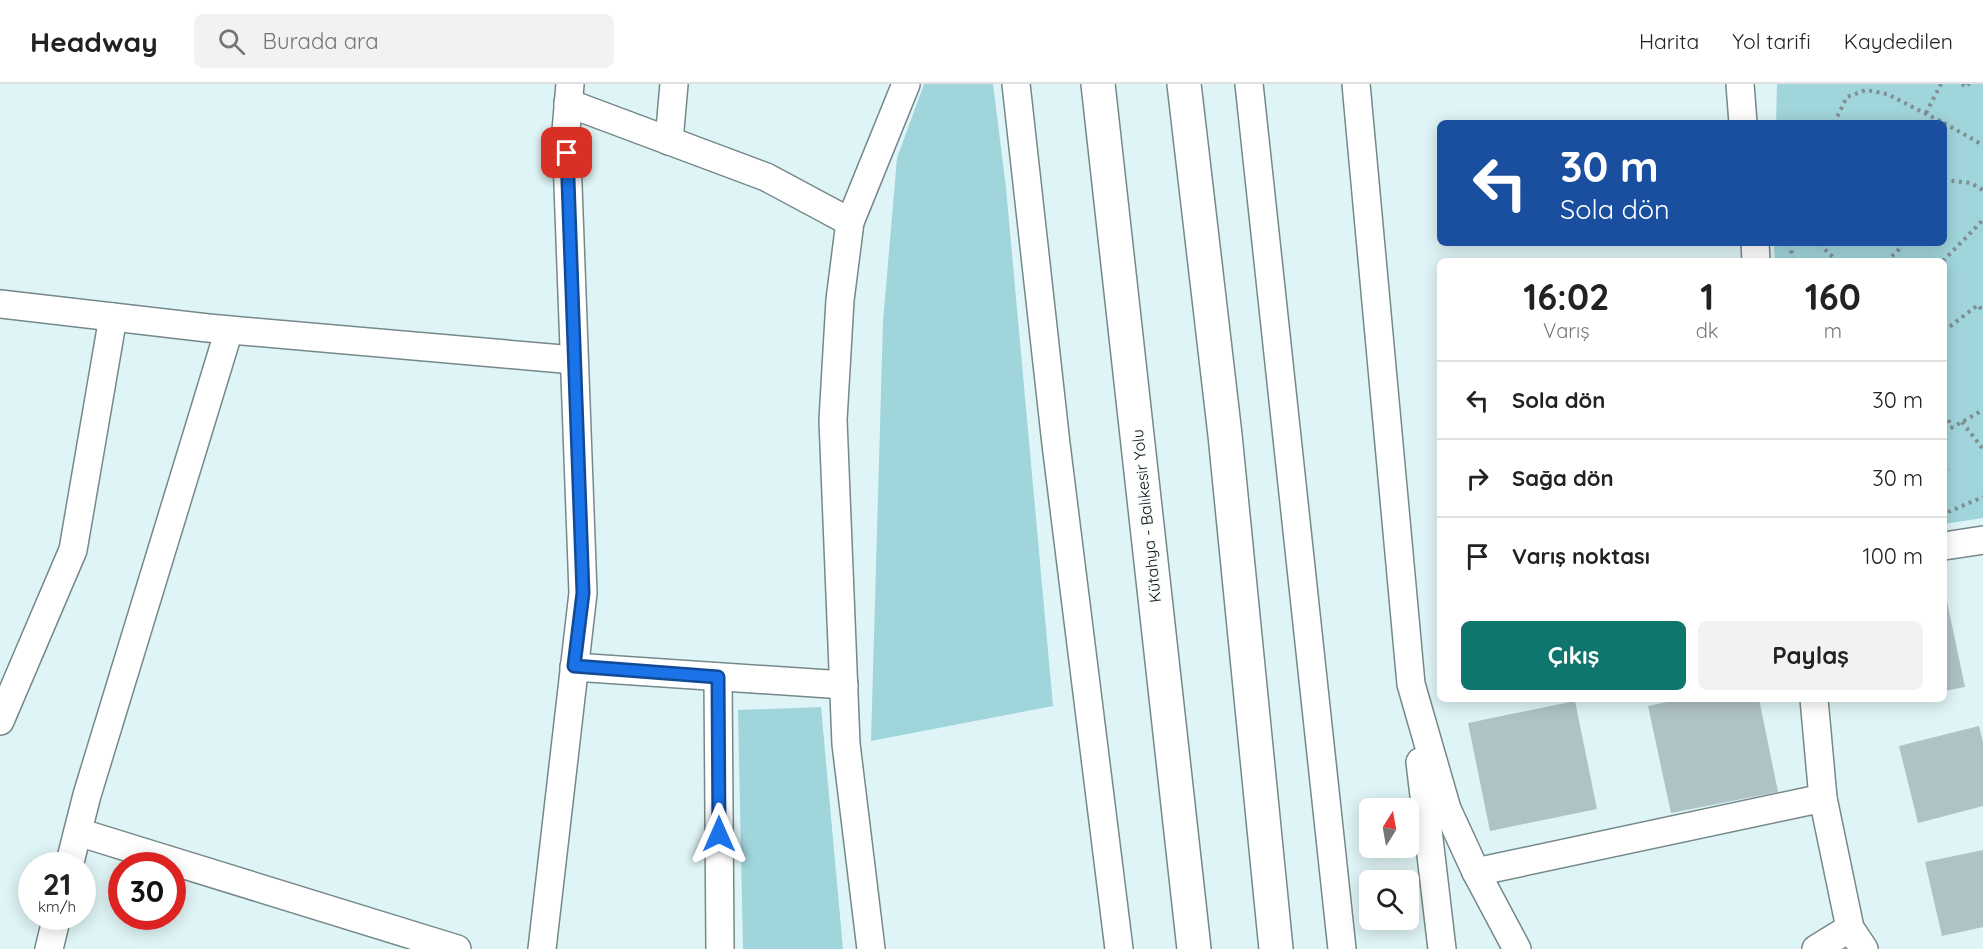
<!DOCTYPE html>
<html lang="tr">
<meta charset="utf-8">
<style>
:root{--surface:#fff;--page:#f2f2f2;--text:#222;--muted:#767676;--line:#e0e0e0;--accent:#0f766e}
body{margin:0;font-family:Quicksand,sans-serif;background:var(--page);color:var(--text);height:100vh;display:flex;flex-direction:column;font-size:22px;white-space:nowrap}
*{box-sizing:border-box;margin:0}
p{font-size:20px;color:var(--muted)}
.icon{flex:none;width:33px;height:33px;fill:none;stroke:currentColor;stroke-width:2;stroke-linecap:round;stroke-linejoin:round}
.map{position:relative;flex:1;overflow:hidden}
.drawer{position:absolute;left:1437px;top:174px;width:510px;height:444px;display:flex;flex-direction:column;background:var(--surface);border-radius:9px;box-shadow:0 3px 15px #0003}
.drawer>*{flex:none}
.guide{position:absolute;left:1437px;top:36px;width:510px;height:126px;border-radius:9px;box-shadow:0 3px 15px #0003;background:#1a4fa0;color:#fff;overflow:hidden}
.needle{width:39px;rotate:11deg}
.fabs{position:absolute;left:1359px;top:714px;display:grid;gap:12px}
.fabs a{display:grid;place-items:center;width:60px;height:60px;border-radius:9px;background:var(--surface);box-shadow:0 3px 15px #0003;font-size:30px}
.speed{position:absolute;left:18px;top:768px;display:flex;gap:12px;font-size:30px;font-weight:700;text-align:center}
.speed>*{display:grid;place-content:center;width:78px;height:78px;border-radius:50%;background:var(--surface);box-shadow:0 3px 15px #0003;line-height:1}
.speed small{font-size:15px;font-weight:400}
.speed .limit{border:9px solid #d22;background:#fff;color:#111}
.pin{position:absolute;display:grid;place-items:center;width:51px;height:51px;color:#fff;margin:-26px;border-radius:12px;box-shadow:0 3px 9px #0006}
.me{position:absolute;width:66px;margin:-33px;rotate:0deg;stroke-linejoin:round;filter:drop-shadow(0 0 4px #0008)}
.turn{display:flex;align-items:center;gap:21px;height:126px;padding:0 24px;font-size:27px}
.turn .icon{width:78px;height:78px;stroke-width:2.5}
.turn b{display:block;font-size:42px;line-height:51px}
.eta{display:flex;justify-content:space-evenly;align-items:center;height:102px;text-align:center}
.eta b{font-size:36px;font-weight:700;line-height:42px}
.primary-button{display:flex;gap:12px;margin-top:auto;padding:12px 24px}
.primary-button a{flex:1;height:69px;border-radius:9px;background:var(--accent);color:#fff;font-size:24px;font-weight:700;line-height:69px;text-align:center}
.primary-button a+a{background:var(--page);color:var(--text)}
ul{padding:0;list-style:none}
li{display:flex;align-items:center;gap:18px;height:78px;padding:0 24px;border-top:2px solid var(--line)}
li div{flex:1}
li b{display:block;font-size:22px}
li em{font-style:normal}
header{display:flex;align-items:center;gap:36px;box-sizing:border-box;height:84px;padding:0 30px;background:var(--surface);border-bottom:2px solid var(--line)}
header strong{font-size:28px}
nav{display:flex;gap:33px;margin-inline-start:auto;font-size:21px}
.search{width:420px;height:54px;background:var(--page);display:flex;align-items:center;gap:15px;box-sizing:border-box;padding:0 21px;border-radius:9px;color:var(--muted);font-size:22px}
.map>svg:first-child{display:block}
</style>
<header>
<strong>Headway</strong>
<div class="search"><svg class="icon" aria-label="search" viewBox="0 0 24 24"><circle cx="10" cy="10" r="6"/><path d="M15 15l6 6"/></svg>Burada ara</div>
<nav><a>Harita</a><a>Yol tarifi</a><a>Kaydedilen</a></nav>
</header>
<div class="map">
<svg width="1983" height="865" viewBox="0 0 1983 865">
<rect width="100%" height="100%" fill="#dff4f6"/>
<!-- green -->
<g fill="#a0d5db">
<path d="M924,0H993L1006,104L1053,622L871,657L883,238L897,74Z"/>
<path d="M1777,0H1983V434L1944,440V177H1775L1774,159H1944V39H1776Z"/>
<path d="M821,623L843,865H743L738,626Z"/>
</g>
<!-- building -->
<g fill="#afc3c6">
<path d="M1944,513H1946L1965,603L1944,607Z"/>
<path d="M1681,615H1759L1778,708L1671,729L1648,622Z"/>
<path d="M1575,617L1597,725L1490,747L1468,639Z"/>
<path d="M1979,642L1983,658V722L1918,739L1899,662Z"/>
<path d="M1983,766V843L1942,852L1925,778Z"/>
</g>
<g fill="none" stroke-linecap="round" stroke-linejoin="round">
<!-- minor casing -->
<g stroke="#75888a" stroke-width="30">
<g id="minor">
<path d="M1016,0L1056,360L1119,865"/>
<path d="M1249,0L1342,865"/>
<path d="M1356,0L1411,600L1447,725L1476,788L1517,865"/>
<path d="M1740,0L1743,39"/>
<path d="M568,19L766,93L850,138"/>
<path d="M669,57L674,0"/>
<path d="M1755,159L1756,177"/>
<path d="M0,220L208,244L574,276"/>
<path d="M1944,462L1983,456"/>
<path d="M574,583L844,601"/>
<path d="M718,593L720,865"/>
<path d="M1814,615L1823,714L1850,844L1864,865"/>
<path d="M0,637L73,466L113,233"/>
<path d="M1420,678L1442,865"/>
<path d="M78,748L457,865"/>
<path d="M69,782L87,711L229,246"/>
<path d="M1476,788L1823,714"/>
<path d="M49,865L57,832"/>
<path d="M542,865L583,509L566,47L570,0"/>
<path d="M871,865L846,660L833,336L840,216L850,138L906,0"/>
<path d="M1816,865L1850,844"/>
</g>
</g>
<!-- trunk casing -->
<g stroke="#75888a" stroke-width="36">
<g id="trunk">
<path d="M1098,0L1194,865"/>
<path d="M1184,0L1225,351L1276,865"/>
</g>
</g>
<!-- path -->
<g stroke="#7f8e8f" stroke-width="4" stroke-dasharray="3 4.5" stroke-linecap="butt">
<path d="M1962,0L1967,3L1969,0"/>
<path d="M1926,29L1941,0"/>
<path d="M1834,39L1847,13L1866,6L1887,10L1944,39"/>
<path d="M1944,39L1983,61"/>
<path d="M1944,96L1971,99L1983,106"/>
<path d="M1790,159L1793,177"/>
<path d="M1821,159L1827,168L1838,177"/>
<path d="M1886,177L1897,168L1903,159"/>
<path d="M1943,177L1983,136"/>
<path d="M1944,247L1978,221L1983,227"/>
<path d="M1944,330L1953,343"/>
<path d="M1962,338L1983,365"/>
<path d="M1944,348L1983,326"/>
<path d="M1944,380L1949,386"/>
<path d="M1948,428L1983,413"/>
</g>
<!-- minor -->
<use href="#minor" stroke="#fff" stroke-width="27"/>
<!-- trunk -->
<use href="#trunk" stroke="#fff" stroke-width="33"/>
</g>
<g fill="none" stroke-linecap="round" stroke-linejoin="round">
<!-- route casing -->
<g stroke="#114b97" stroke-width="15">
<path id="route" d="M567,69L583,509L574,582L718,593L719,750"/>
</g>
<!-- route -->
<use href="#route" stroke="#1a73e8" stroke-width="10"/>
</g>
<g text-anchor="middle" stroke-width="4.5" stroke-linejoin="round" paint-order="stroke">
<!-- street labels -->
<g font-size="16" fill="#091011" stroke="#f9fdfe">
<text transform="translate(1146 432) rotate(-96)" y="6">Kütahya - Balıkesir Yolu</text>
</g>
</g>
</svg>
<div class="fabs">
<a><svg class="needle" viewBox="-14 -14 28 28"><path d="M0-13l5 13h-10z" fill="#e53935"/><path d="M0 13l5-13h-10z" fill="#767676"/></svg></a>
<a><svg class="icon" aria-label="search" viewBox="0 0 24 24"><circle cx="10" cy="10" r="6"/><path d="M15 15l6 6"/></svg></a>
</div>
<div class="speed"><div>21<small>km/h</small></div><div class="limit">30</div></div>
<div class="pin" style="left:567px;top:69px;background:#d93025"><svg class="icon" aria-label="arrive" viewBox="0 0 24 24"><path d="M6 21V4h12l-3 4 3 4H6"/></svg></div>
<svg class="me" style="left:719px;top:750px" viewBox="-20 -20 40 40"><path d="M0-17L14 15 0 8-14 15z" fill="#1a73e8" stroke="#fff" stroke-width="4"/></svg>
<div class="guide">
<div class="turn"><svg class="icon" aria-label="left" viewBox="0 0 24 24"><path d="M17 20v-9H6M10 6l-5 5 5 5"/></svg><div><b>30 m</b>Sola dön</div></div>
</div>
<section class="drawer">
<div class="eta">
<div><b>16:02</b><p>Varış</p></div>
<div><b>1</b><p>dk</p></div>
<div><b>160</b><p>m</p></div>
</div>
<ul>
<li><svg class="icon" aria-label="left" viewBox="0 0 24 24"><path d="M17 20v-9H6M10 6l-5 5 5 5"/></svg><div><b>Sola dön</b></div><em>30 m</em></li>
<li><svg class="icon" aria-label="right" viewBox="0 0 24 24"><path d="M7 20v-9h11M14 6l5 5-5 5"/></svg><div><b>Sağa dön</b></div><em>30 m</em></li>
<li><svg class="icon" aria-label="arrive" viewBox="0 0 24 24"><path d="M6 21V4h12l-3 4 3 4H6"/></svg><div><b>Varış noktası</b></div><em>100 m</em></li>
</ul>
<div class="primary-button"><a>Çıkış</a><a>Paylaş</a></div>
</section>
</div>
